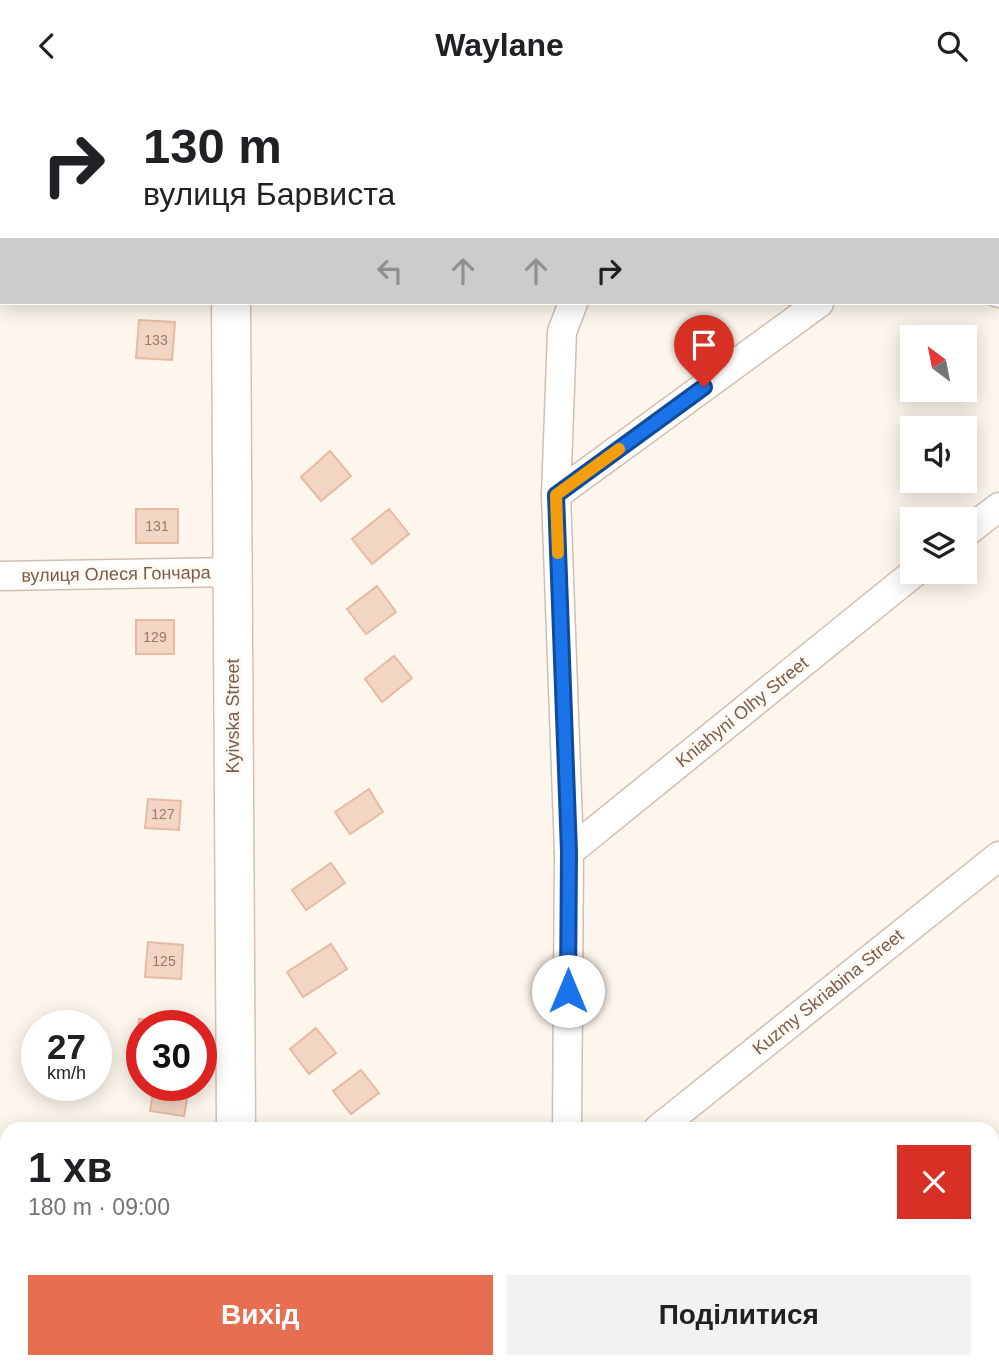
<!DOCTYPE html>
<html lang="uk">
<meta charset="utf-8">
<style>
:root{--surface:#fff;--page:#f2f2f2;--text:#202124;--muted:#757577;--accent:#e76f51}
body{margin:0;font-family:Helvetica,sans-serif;background:var(--page);color:var(--text);height:100vh;display:flex;flex-direction:column;font-size:26px;white-space:nowrap}
*{box-sizing:border-box;margin:0}
p{font-size:23px;color:var(--muted)}
.icon{flex:none;width:38px;height:38px;fill:none;stroke:currentColor;stroke-width:2;stroke-linecap:round;stroke-linejoin:round}
.map{position:relative;flex:1;overflow:hidden}
.side{position:absolute;left:0px;top:1031px;width:999px;height:247px;display:flex;flex-direction:column;background:var(--surface);border-radius:21px 21px 0 0;box-shadow:0 4px 18px #0003}
.side>*{flex:none}
.top-card{position:absolute;left:0px;top:0px;width:999px;height:214px;box-shadow:0 4px 18px #0003;background:#fff;color:var(--text);overflow:hidden}
.needle{width:46px;rotate:328deg}
.fabs{position:absolute;left:900px;top:234px;display:grid;gap:14px}
.fabs a{display:grid;place-items:center;width:77px;height:77px;border-radius:0px;background:var(--surface);box-shadow:0 4px 18px #0003;font-size:35px}
.speed{position:absolute;left:21px;top:919px;display:flex;gap:14px;font-size:35px;font-weight:700;text-align:center}
.speed>*{display:grid;place-content:center;width:91px;height:91px;border-radius:50%;background:var(--surface);box-shadow:0 4px 18px #0003;line-height:1}
.speed small{font-size:18px;font-weight:400}
.speed .limit{border:10px solid #d22;background:#fff;color:#111}
.pin{position:absolute;display:grid;place-items:center;width:60px;height:60px;color:#fff;margin:-72px -30px;border-radius:50% 50% 50% 0;rotate:-45deg;box-shadow:0 0 7px #0007}
.pin .icon{rotate:45deg}
.me{position:absolute;width:77px;margin:-38px;rotate:0deg;stroke-linejoin:round;filter:drop-shadow(0 0 5px #0008)}
.turn{display:flex;align-items:center;gap:24px;height:147px;padding:0 28px;font-size:32px}
.turn .icon{width:91px;height:91px;stroke-width:2.5}
.turn b{display:block;font-size:49px;line-height:60px}
.lanes{display:flex;align-items:center;height:66px;padding:0 28px;background:#0003;justify-content:center;gap:35px;direction:ltr}
.lanes .off{opacity:.35}
.round{display:grid;place-items:center;flex:none;width:74px;height:74px;border-radius:0px;background:var(--page)}
.overview{display:flex;align-items:center;justify-content:space-between;height:119px;padding:0 28px}
h1{font-size:42px;font-weight:800;line-height:52px}
.action{display:flex;gap:14px;margin-top:auto;padding:14px 28px}
.action a{flex:1;height:80px;border-radius:0px;background:var(--accent);color:#fff;font-size:28px;font-weight:800;line-height:80px;text-align:center}
.action a+a{background:var(--page);color:var(--text)}
header{display:flex;justify-content:space-between;align-items:center;height:91px;padding:0 28px;background:var(--surface);font-size:32px;font-weight:800}
.map>svg:first-child{display:block}
</style>
<header><svg class="icon" aria-label="back" viewBox="0 0 24 24"><path d="M15 5l-7 7 7 7"/></svg>Waylane<svg class="icon" aria-label="search" viewBox="0 0 24 24"><circle cx="10" cy="10" r="6"/><path d="M15 15l6 6"/></svg></header>
<div class="map">
<svg width="999" height="1276" viewBox="0 0 999 1276">
<rect width="100%" height="100%" fill="#fdf6ec"/>
<!-- building -->
<g fill="#f3d5c3" stroke="#e6bba3" stroke-width="2">
<path d="M715,0H761L763,2H716Z"/>
<path d="M139,229L175,231L172,269L136,267Z"/>
<path d="M330,360L351,385L321,410L301,386Z"/>
<rect x="136" y="418" width="42" height="34"/>
<path d="M389,418L409,443L372,473L352,448Z"/>
<path d="M377,495L396,521L366,543L347,518Z"/>
<rect x="136" y="529" width="38" height="34"/>
<path d="M394,565L412,587L382,611L365,588Z"/>
<path d="M369,698L383,721L350,743L335,721Z"/>
<path d="M148,708L181,710L179,739L145,737Z"/>
<path d="M331,772L345,792L306,819L292,799Z"/>
<path d="M148,851L183,854L181,888L145,886Z"/>
<path d="M331,853L347,878L303,906L287,881Z"/>
<path d="M139,928L180,931V934H142V958L137,957Z"/>
<path d="M316,937L336,962L309,983L290,958Z"/>
<path d="M361,979L379,1002L351,1023L333,1000Z"/>
<path d="M154,996L188,1002L184,1025L150,1020Z"/>
</g>
<g fill="none" stroke-linecap="round" stroke-linejoin="round">
<!-- street casing -->
<g stroke="#d1beb0" stroke-width="31">
<g id="street">
<path d="M836,0L837,2"/>
<path d="M148,2L150,0"/>
<path d="M998,76L999,75"/>
<path d="M0,116L2,114"/>
<path d="M998,200L999,202"/>
<path d="M556,404L819,212"/>
<path d="M964,443L999,416"/>
<path d="M0,485L232,481"/>
<path d="M569,761L915,481"/>
<path d="M567,1038L569,761L556,404L562,241L573,212"/>
<path d="M658,1038L999,765"/>
<path d="M992,1109L999,1104"/>
<path d="M569,1270V1276"/>
<path d="M774,1276L781,1270"/>
</g>
</g>
<!-- secondary casing -->
<g stroke="#d6c0b0" stroke-width="41">
<g id="secondary">
<path d="M269,2L270,0"/>
<path d="M231,212L236,1038"/>
<path d="M237,1270V1276"/>
</g>
</g>
<!-- street -->
<use href="#street" stroke="#fff" stroke-width="28"/>
<!-- secondary -->
<use href="#secondary" stroke="#fff" stroke-width="38"/>
</g>
<g fill="none" stroke-linecap="round" stroke-linejoin="round">
<!-- route casing -->
<g stroke="#114b97" stroke-width="18">
<path id="route" d="M568,900L569,761L556,404L704,296"/>
</g>
<!-- route -->
<use href="#route" stroke="#1a73e8" stroke-width="12"/>
<!-- slow -->
<path stroke="#f59e0b" stroke-width="12" d="M558,462L556,404L619,358"/>
</g>
<g text-anchor="middle" stroke-width="7" stroke-linejoin="round" paint-order="stroke">
<!-- number labels -->
<g font-size="14" fill="#987a6a">
<text x="156" y="254">133</text>
<text x="157" y="440">131</text>
<text x="155" y="551">129</text>
<text x="163" y="728">127</text>
<text x="164" y="875">125</text>
</g>
<!-- street labels -->
<g font-size="18" fill="#7a5c4d" stroke="#fffaf3">
<text transform="translate(116 483) rotate(-1)" y="6">вулиця Олеся Гончара</text>
<text transform="translate(742 621) rotate(-39)" y="6">Kniahyni Olhy Street</text>
<text transform="translate(233 625) rotate(-90)" y="6">Kyivska Street</text>
<text transform="translate(828 901) rotate(-39)" y="6">Kuzmy Skriabina Street</text>
</g>
</g>
</svg>
<div class="fabs">
<a><svg class="needle" viewBox="-14 -14 28 28"><path d="M0-13l5 13h-10z" fill="#e53935"/><path d="M0 13l5-13h-10z" fill="#757577"/></svg></a>
<a><svg class="icon" aria-label="sound" viewBox="0 0 24 24"><path d="M4 9h4l5-4v14l-5-4H4zM17 9q2 3 0 6"/></svg></a>
<a><svg class="icon" aria-label="layers" viewBox="0 0 24 24"><path d="M12 4l9 5-9 5-9-5zM3 14l9 5 9-5"/></svg></a>
</div>
<div class="speed"><div>27<small>km/h</small></div><div class="limit">30</div></div>
<div class="pin" style="left:704px;top:296px;background:#d93025"><svg class="icon" aria-label="arrive" viewBox="0 0 24 24"><path d="M6 21V4h12l-3 4 3 4H6"/></svg></div>
<svg class="me" style="left:568px;top:900px" viewBox="-20 -20 40 40"><circle r="19" fill="#fff"/><path d="M0-13L10 11 0 6-10 11z" fill="#1a73e8"/></svg>
<div class="top-card">
<div class="turn"><svg class="icon" aria-label="right" viewBox="0 0 24 24"><path d="M7 20v-9h11M14 6l5 5-5 5"/></svg><div><b>130 m</b>вулиця Барвиста</div></div>
<div class="lanes"><svg class="icon off" aria-label="left" viewBox="0 0 24 24"><path d="M17 20v-9H6M10 6l-5 5 5 5"/></svg><svg class="icon off" aria-label="ahead" viewBox="0 0 24 24"><path d="M12 20V5M6 11l6-6 6 6"/></svg><svg class="icon off" aria-label="ahead" viewBox="0 0 24 24"><path d="M12 20V5M6 11l6-6 6 6"/></svg><svg class="icon" aria-label="right" viewBox="0 0 24 24"><path d="M7 20v-9h11M14 6l5 5-5 5"/></svg></div>
</div>
<section class="side">
<div class="overview"><div><h1>1 хв</h1><p>180 m · 09:00</p></div><a class="round" style="background:#d93025;color:#fff"><svg class="icon" aria-label="close" viewBox="0 0 24 24"><path d="M6 6l12 12M18 6L6 18"/></svg></a></div>
<div class="action"><a>Вихід</a><a>Поділитися</a></div>
</section>
</div>
